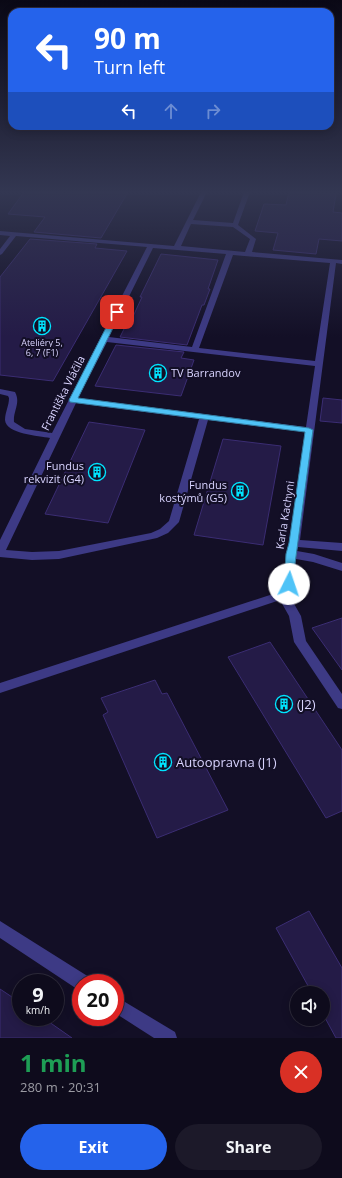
<!DOCTYPE html>
<meta charset="utf-8">
<style>
:root{--surface:#0e0b1c;--page:#1c1929;--text:#f1f3f6;--muted:#9b9ba3;--line:#2e2b3b;--accent:#2563eb}
body{margin:0;font-family:"Open Sans",sans-serif;background:var(--page);color:var(--text);height:100vh;display:flex;flex-direction:column;font-size:15px;white-space:nowrap}
*{box-sizing:border-box;margin:0}
p{font-size:13px;color:var(--muted)}
.icon{flex:none;width:22px;height:22px;fill:none;stroke:currentColor;stroke-width:2;stroke-linecap:round;stroke-linejoin:round}
.map{position:relative;height:1038px;overflow:hidden}
.drawer{display:flex;flex-direction:column;background:var(--surface);flex:1}
.drawer>*{flex:none}
.hud{position:absolute;left:8px;top:8px;width:326px;height:122px;border-radius:12px;box-shadow:0 2px 10px #0003,0 0 0 1px var(--line);background:#2563eb;color:#fff;overflow:hidden}
.tools{position:absolute;left:290px;top:986px;display:grid;gap:8px}
.tools a{display:grid;place-items:center;width:40px;height:40px;border-radius:50%;background:var(--surface);box-shadow:0 2px 10px #0003,0 0 0 1px var(--line);font-size:20px}
.speed{position:absolute;left:12px;top:974px;display:flex;gap:8px;font-size:20px;font-weight:700;text-align:center}
.speed>*{display:grid;place-content:center;width:52px;height:52px;border-radius:50%;background:var(--surface);box-shadow:0 2px 10px #0003,0 0 0 1px var(--line);line-height:1}
.speed small{font-size:10px;font-weight:400}
.speed .limit{border:6px solid #d22;background:#fff;color:#111}
.pin{position:absolute;display:grid;place-items:center;width:34px;height:34px;color:#fff;margin:-17px;border-radius:8px;box-shadow:0 2px 6px #0006}
.me{position:absolute;width:44px;margin:-22px;rotate:4deg;stroke-linejoin:round;filter:drop-shadow(0 0 3px #0008)}
.turn{display:flex;align-items:center;gap:14px;height:84px;padding:0 20px;font-size:18px}
.turn .icon{width:52px;height:52px;stroke-width:2.5}
.turn b{display:block;font-size:28px;line-height:34px}
.lanes{display:flex;align-items:center;height:38px;padding:0 20px;background:#0003;justify-content:center;gap:20px;direction:ltr}
.lanes .off{opacity:.35}
.round{display:grid;place-items:center;flex:none;width:42px;height:42px;border-radius:21px;background:var(--page)}
.head{display:flex;align-items:center;justify-content:space-between;height:68px;padding:0 20px}
h1{font-size:24px;font-weight:700;line-height:30px;color:#1e9e55}
.cta{display:flex;gap:8px;margin-top:auto;padding:8px 20px}
.cta a{flex:1;height:46px;border-radius:24px;background:var(--accent);color:#fff;font-size:16px;font-weight:700;line-height:46px;text-align:center}
.cta a+a{background:var(--page);color:var(--text)}
.map>svg:first-child{display:block}
</style>
<div class="map">
<svg width="342" height="1038" viewBox="0 0 342 1038">
<rect width="100%" height="100%" fill="#130f26"/>
<!-- building -->
<g fill="#241b47" stroke="#3b2d73">
<path d="M24,192L64,193L128,192L101,238L34,232L45,217L8,214Z"/>
<path d="M289,192L336,194L333,212L342,213V241L319,239L316,254L273,250L278,233L255,231L264,204L286,205Z"/>
<path d="M30,239L97,244L95,248L127,251L53,381L0,375V277Z"/>
<path d="M161,254L218,260L208,289H210L204,305H202L187,345L120,337L127,323H130L142,297H140Z"/>
<path d="M116,345L184,352L181,358L194,360L181,396L95,386Z"/>
<path d="M323,398L342,400V423L320,421Z"/>
<path d="M89,422L145,430L108,523L45,514Z"/>
<path d="M223,439L281,446L263,545L194,535Z"/>
<path d="M342,618V670L312,628Z"/>
<path d="M270,642L342,750V811L326,818L228,657Z"/>
<path d="M155,680L162,694L167,693L228,810L157,838L103,715L108,712L101,698Z"/>
<path d="M309,911L342,968V1038H336L323,1014V993H312L276,928Z"/>
<path d="M0,989L21,1003V1017H42L72,1038H0Z"/>
</g>
<g fill="none" stroke-linecap="round" stroke-linejoin="round">
<!-- service -->
<g fill="#3d3a85" fill-rule="evenodd">
<path d="M201,192H207L193,220L233,223L244,192H250L238,225L256,239L252,252L342,260V264L336,263L300,540L342,543V551L298,547L297,551L314,554L342,563V571L313,562L296,559L294,584L289,595L301,616L306,641L342,694V709L338,708L294,642L289,616L280,600L0,693V683L279,592C287,577 284,559 289,543L305,432L208,420L179,522L168,533L157,538L59,559L32,560L0,557V540L50,438C39,436 6,434 5,420C5,412 9,406 9,398L8,396L0,394V389L15,392C21,403 13,411 14,422L25,429L52,433L147,247L16,236L2,254L0,255V249L10,236L0,235V231L174,246ZM191,224L233,227L250,239L245,252L181,246ZM153,248L226,254L192,347L109,337ZM233,255L330,263L315,361L199,348ZM107,342L315,366L306,427L78,398ZM76,403L199,419L169,521L160,529L151,533L59,551L32,552L6,550Z"/>
<path d="M0,921L89,977L91,983H81V990L77,989L0,938Z"/>
<path d="M115,996L175,1032L177,1038H154L115,1013Z"/>
</g>
</g>
<!-- sky -->
<linearGradient id="sky" x2="0" y2="1"><stop stop-color="#0a0815"/><stop offset="0.57" stop-color="#333752"/><stop offset="1" stop-color="#333752" stop-opacity="0"/></linearGradient>
<rect width="342" height="337" fill="url(#sky)"/>
<!-- route -->
<path fill="#4fc3f7" stroke="#337fa1" d="M117,310L121,312L78,398L309,428L313,430L292,586H285L284,584L286,554L289,543L305,432L70,402L69,400L114,312Z"/>
<!-- icons -->
<defs>
<g id="building-ring" transform="scale(0.9)"><circle r="9.5" fill="#130f26" stroke="#00e5ff" stroke-width="1.5"/><path d="M-4-6H4V6H1V3H-1V6H-4ZM-2.5-4.3h1.7v1.8h-1.7ZM.8-4.3h1.7v1.8H.8ZM-2.5-1h1.7V.8h-1.7ZM.8-1h1.7V.8H.8Z" fill="#00e5ff"/></g>
</defs>
<g fill-rule="evenodd">
<use href="#building-ring" x="42" y="326"/>
<use href="#building-ring" x="158" y="373"/>
<use href="#building-ring" x="97" y="472"/>
<use href="#building-ring" x="240" y="491"/>
<use href="#building-ring" x="284" y="704"/>
<use href="#building-ring" x="163" y="762"/>
</g>
<g text-anchor="middle" stroke-width="4" stroke-linejoin="round" paint-order="stroke">
<!-- far-poi labels -->
<g font-size="9" fill="#d9d4ff" stroke="#130f26">
<text x="42" y="346">Ateliéry 5,<tspan x="42" dy="10">6, 7 (F1)</tspan></text>
</g>
<!-- poi labels -->
<g font-size="11" fill="#d9d4ff" stroke="#130f26" text-anchor="end">
<text x="171" y="377" text-anchor="start">TV Barrandov</text>
<text x="84" y="470">Fundus<tspan x="84" dy="13">rekvizit (G4)</tspan></text>
<text x="227" y="489">Fundus<tspan x="227" dy="13">kostýmů (G5)</tspan></text>
</g>
<!-- street labels -->
<g font-size="11" fill="#d9d4ff" stroke="#130f26">
<text transform="translate(63 393) rotate(-63)" y="4">Františka Vláčila</text>
<text transform="translate(285 515) rotate(-81)" y="4">Karla Kachyni</text>
</g>
<!-- near-poi labels -->
<g font-size="13" fill="#d9d4ff" stroke="#130f26" text-anchor="start">
<text x="297" y="709">(J2)</text>
<text x="176" y="767">Autoopravna (J1)</text>
</g>
</g>
</svg>
<div class="tools">
<a><svg class="icon" aria-label="sound" viewBox="0 0 24 24"><path d="M4 9h4l5-4v14l-5-4H4zM17 9q2 3 0 6"/></svg></a>
</div>
<div class="speed"><div>9<small>km/h</small></div><div class="limit">20</div></div>
<div class="pin" style="left:117px;top:312px;background:#d93025"><svg class="icon" aria-label="arrive" viewBox="0 0 24 24"><path d="M6 21V4h12l-3 4 3 4H6"/></svg></div>
<svg class="me" style="left:289px;top:584px" viewBox="-20 -20 40 40"><circle r="19" fill="#fff"/><path d="M0-13L10 11 0 6-10 11z" fill="#4fc3f7"/></svg>
<div class="hud">
<div class="turn"><svg class="icon" aria-label="left" viewBox="0 0 24 24"><path d="M17 20v-9H6M10 6l-5 5 5 5"/></svg><div><b>90 m</b>Turn left</div></div>
<div class="lanes"><svg class="icon" aria-label="left" viewBox="0 0 24 24"><path d="M17 20v-9H6M10 6l-5 5 5 5"/></svg><svg class="icon off" aria-label="ahead" viewBox="0 0 24 24"><path d="M12 20V5M6 11l6-6 6 6"/></svg><svg class="icon off" aria-label="right" viewBox="0 0 24 24"><path d="M7 20v-9h11M14 6l5 5-5 5"/></svg></div>
</div>
</div>
<section class="drawer">
<div class="head"><div><h1>1 min</h1><p>280 m · 20:31</p></div><a class="round" style="background:#d93025;color:#fff"><svg class="icon" aria-label="close" viewBox="0 0 24 24"><path d="M6 6l12 12M18 6L6 18"/></svg></a></div>
<div class="cta"><a>Exit</a><a>Share</a></div>
</section>
